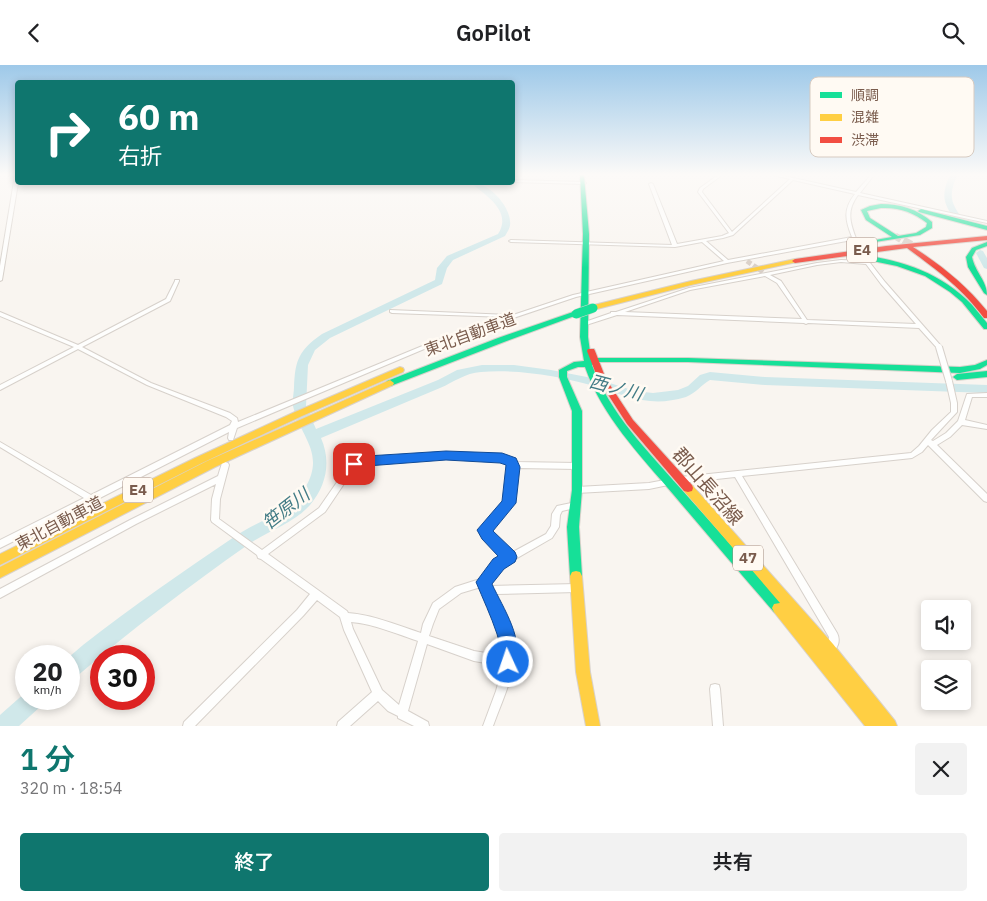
<!DOCTYPE html>
<html lang="ja">
<meta charset="utf-8">
<style>
:root{--surface:#fff;--page:#f2f2f2;--text:#202124;--muted:#757577;--accent:#0f766e}
body{margin:0;font-family:"IBM Plex Sans","Noto Sans JP",sans-serif;background:var(--page);color:var(--text);height:100vh;display:flex;flex-direction:column;font-size:19px;white-space:nowrap}
*{box-sizing:border-box;margin:0}
p{font-size:16px;color:var(--muted)}
.icon{flex:none;width:28px;height:28px;fill:none;stroke:currentColor;stroke-width:2;stroke-linecap:round;stroke-linejoin:round}
.map{position:relative;height:661px;overflow:hidden}
.drawer{display:flex;flex-direction:column;background:var(--surface);flex:1}
.drawer>*{flex:none}
.banner{position:absolute;left:15px;top:15px;width:500px;height:105px;border-radius:5px;box-shadow:0 2px 8px #0003;background:#0f766e;color:#fff;overflow:hidden}
.fabs{position:absolute;left:921px;top:535px;display:grid;gap:10px}
.fabs a{display:grid;place-items:center;width:50px;height:50px;border-radius:5px;background:var(--surface);box-shadow:0 2px 8px #0003;font-size:25px}
.speed{position:absolute;left:15px;top:580px;display:flex;gap:10px;font-size:25px;font-weight:700;text-align:center}
.speed>*{display:grid;place-content:center;width:65px;height:65px;border-radius:50%;background:var(--surface);box-shadow:0 2px 8px #0003;line-height:1}
.speed small{font-size:12px;font-weight:400}
.speed .limit{border:8px solid #d22;background:#fff;color:#111}
.pin{position:absolute;display:grid;place-items:center;width:42px;height:42px;color:#fff;margin:-21px;border-radius:10px;box-shadow:0 2px 8px #0006}
.me{position:absolute;width:55px;margin:-28px;rotate:357deg;stroke-linejoin:round;filter:drop-shadow(0 0 4px #0008)}
.turn{display:flex;align-items:center;gap:18px;height:105px;padding:0 20px;font-size:22px}
.turn .icon{width:65px;height:65px;stroke-width:2.5}
.turn b{display:block;font-size:35px;line-height:42px}
.round{display:grid;place-items:center;flex:none;width:52px;height:52px;border-radius:5px;background:var(--page)}
.head{display:flex;align-items:center;justify-content:space-between;height:85px;padding:0 20px}
h1{font-size:30px;font-weight:600;line-height:38px;color:var(--accent)}
.action{display:flex;gap:10px;margin-top:auto;padding:10px 20px}
.action a{flex:1;height:58px;border-radius:5px;background:var(--accent);color:#fff;font-size:20px;font-weight:600;line-height:58px;text-align:center}
.action a+a{background:var(--page);color:var(--text)}
header{display:flex;justify-content:space-between;align-items:center;height:65px;padding:0 20px;background:var(--surface);font-size:22px;font-weight:600}
.map>svg:first-child{display:block}
</style>
<header><svg class="icon" aria-label="back" viewBox="0 0 24 24"><path d="M15 5l-7 7 7 7"/></svg>GoPilot<svg class="icon" aria-label="search" viewBox="0 0 24 24"><circle cx="10" cy="10" r="6"/><path d="M15 15l6 6"/></svg></header>
<div class="map">
<svg width="987" height="661" viewBox="0 0 987 661">
<rect width="100%" height="100%" fill="#f9f5f0"/>
<g fill="none" stroke-linecap="round" stroke-linejoin="round">
<!-- river -->
<g fill="#d0e8ea" fill-rule="evenodd">
<path d="M950,110H957C948,132 951,138 964,156L960,158H957C944,139 940,132 950,110Z"/>
<path d="M471,118C487,116 509,139 510,156C511,162 508,166 505,171L453,195L447,203L442,219L330,273L315,285L308,300L306,341L316,364L438,315L457,305L482,300H514L551,305L597,314L635,326L653,328L678,325L688,321L700,310L710,307L765,312L987,320V328L765,320L710,315C701,320 696,328 686,332C650,343 627,331 594,321C559,311 518,304 481,307C465,308 454,317 440,323C400,340 361,356 321,373C331,396 327,420 310,440C294,458 268,466 249,479C189,521 131,565 76,612L69,615V592L83,580C133,541 185,505 237,470C259,455 291,447 305,423C326,388 300,372 293,341C292,335 294,328 294,322C295,295 299,285 322,269L435,215L437,203L447,191L498,169C513,146 485,130 471,118Z"/>
<path d="M980,185L983,186L987,193V204L984,203L976,188Z"/>
<path d="M26,627V634H44L41,641L19,661H0V650Z"/>
</g>
<!-- street-tunnel -->
<g stroke="#d9cfc7" stroke-width="5" stroke-dasharray="5 2.5" stroke-linecap="butt">
<path d="M856,177L865,193"/>
<path d="M747,196L763,207"/>
</g>
<!-- highway-tunnel-far1 -->
<path stroke="#d9cfc7" stroke-width="7" stroke-dasharray="7 3" stroke-linecap="butt" d="M895,171L905,177"/>
<!-- highway-tunnel -->
<path stroke="#d9cfc7" stroke-width="9" stroke-dasharray="9 4.5" stroke-linecap="butt" d="M903,176L914,182"/>
<!-- street casing -->
<g stroke="#d7d1cb" stroke-width="2">
<g id="street">
<path d="M15,110H18V118L2,215L0,216V201Z"/>
<path d="M718,110H722L703,124L702,127L732,167L790,114L773,110H780L856,127L871,110H874L860,128L987,156V158L858,130C846,146 850,158 857,176L856,177H854L852,175L727,198L576,232L436,279L237,363L233,375H229L228,373L229,367L94,436L0,483V475L84,433L0,382V377L91,430L230,360L232,356L226,352L147,320L78,284L0,325V320L74,282L0,251V247L78,280L166,234L175,216V215H179V216L170,236L82,282L151,318L230,348L237,353L238,357L432,277L506,252L392,248L390,247V245L513,250L573,230L724,196L702,177L675,182L511,177L509,176L511,175L672,180L649,119L651,118L653,119L677,179L722,171L729,168L698,127L700,123ZM793,115L855,129C843,144 845,155 852,172L728,195L706,176L723,173L733,170Z"/>
<path d="M512,115L584,117L586,118L584,119L512,117Z"/>
<path d="M863,194H867L885,217L941,281L942,282L941,283H937L919,263L808,258L806,259L804,258L617,250L586,260L584,261L581,259L582,258L611,248V247H616L689,223L817,198L841,195L864,196L863,195ZM841,197L866,199L881,219L916,259L807,255L781,216L770,210L817,200ZM765,211L777,218L802,254L625,247L690,225Z"/>
<path d="M949,314L952,316L957,338V347L931,375L933,376L946,368L958,356L967,329L987,328V332H972L965,355L987,360V364L962,360L950,372L937,380L987,429V437L984,436L928,380L922,387L912,393L742,411L837,568C841,576 838,585 829,589L826,587L824,584L829,576V572L735,412L680,418L677,417L676,415L677,413L680,412L911,388L919,381L932,365L951,347V338L946,316Z"/>
<path d="M442,388C467,388 491,387 515,395L516,397L577,398L580,399L581,401L580,403L577,404L517,403L513,438L490,465L511,488L546,469L551,461L552,449L557,441L576,437L579,438L580,440L579,442L562,446L560,450L559,462L552,473L505,500L488,518L490,521L577,519L580,520L581,523L580,526L577,527L495,529C504,547 514,568 514,589C514,613 501,638 493,661H483L496,626L503,601L474,596L427,579L408,646L428,657L429,661H414L398,653V651L388,646L378,636L350,661H337L338,657L372,627L344,565L340,552L317,535L303,551L195,661H183L184,657L297,545L310,529L261,494L258,493L257,490L212,457L211,455L212,434L216,419L136,459L0,533V524L130,455L218,411L222,398L225,397L228,398L229,400L220,434L219,454L262,485L319,443L351,397L367,393ZM442,393C464,393 488,391 509,399V402L505,437L481,465L504,492L499,494L480,514L455,522L433,538L423,559L421,568C397,560 373,550 348,548L347,546L268,489L325,447L356,401L367,399ZM481,522C493,543 504,566 504,591L474,586L429,571L433,559L439,544L461,528ZM351,557C374,559 397,569 418,576L399,640L382,625L353,564Z"/>
<path d="M670,414L673,415L674,417L673,419L649,424L577,428L574,427L573,425L574,423L577,422L649,418Z"/>
<path d="M715,619L719,620L720,624L723,661H713L710,624L711,620Z"/>
</g>
</g>
<!-- fast casing -->
<g stroke="#d9d2cb" stroke-width="2">
<g id="fast">
<path d="M580,110H584L589,169L588,272L591,294L595,293H688L960,302L975,300L987,295V300L980,304L960,308L688,297H597L592,300C610,349 647,385 681,424C715,462 749,500 782,539L784,543L782,547L778,549L774,547C740,508 706,468 673,429C639,389 602,351 585,302H578L567,306V312L582,346V425L579,462L582,511L580,515L576,516L572,515L570,511L567,462L572,425V346L559,312V305L574,297L584,296L580,272L583,169Z"/>
<path d="M881,139C900,139 917,144 932,157V163L920,170L875,177V175L892,172L866,155L861,145L870,141ZM881,143C899,142 913,147 927,158L926,162L916,168L898,171L870,153L867,146Z"/>
<path d="M921,144L987,161V165L919,147L918,146Z"/>
<path d="M987,177V181L976,185L972,192C975,207 987,216 987,230L984,228L968,202L966,192L972,183Z"/>
<path d="M855,189C896,194 935,205 966,234C974,241 980,250 987,258V264H984L962,237L950,227L925,211L897,201L853,192L852,191Z"/>
<path d="M573,247H576L580,249L504,277L393,320L390,321L386,318L387,316L498,273Z"/>
<path d="M987,306V312L957,315L953,312L957,309Z"/>
</g>
</g>
<!-- slow casing -->
<g stroke="#d9d2cb" stroke-width="2">
<g id="slow">
<path d="M795,194L797,195V197L691,220L593,245L589,243L590,241L691,216Z"/>
<path d="M400,302L403,303L404,305L403,307L302,351L202,398L0,500V489L195,393L295,347Z"/>
<path d="M390,315L394,318L393,320L215,402L0,513V502L207,396Z"/>
<path d="M688,419L692,420L833,579L895,656L897,661H865L774,547L772,543L774,539L780,538L684,426L683,423L684,420Z"/>
<path d="M576,506L580,507L582,511L590,607L600,661H586L576,607L570,511L572,507Z"/>
</g>
</g>
<!-- jam casing -->
<g stroke="#d9d2cb" stroke-width="2">
<g id="jam">
<path d="M987,171V175L913,182C941,200 966,220 987,246V253H984C961,222 937,205 907,183L795,198L792,196L795,194L886,181Z"/>
<path d="M588,284H594L595,286L606,314L633,355L692,420L693,423L692,426L688,427L684,426L627,359L598,314L587,286Z"/>
</g>
</g>
<!-- street -->
<use href="#street" fill="#fefefd" fill-rule="evenodd"/>
<!-- fast -->
<use href="#fast" fill="#16e098" fill-rule="evenodd"/>
<!-- slow -->
<use href="#slow" fill="#ffcf43" fill-rule="evenodd"/>
<!-- jam -->
<use href="#jam" fill="#f24e42" fill-rule="evenodd"/>
<!-- street-bridge casing -->
<g stroke="#d7d1cb" stroke-width="8" stroke-linecap="butt">
<path id="street-bridge" d="M939,282L949,316"/>
</g>
<!-- fast-bridge casing -->
<g stroke="#dad1cc" stroke-width="10" stroke-linecap="butt">
<path id="fast-bridge" d="M576,249L593,243"/>
</g>
<!-- street-bridge -->
<use href="#street-bridge" stroke="#fefefd" stroke-width="6"/>
<!-- fast-bridge -->
<use href="#fast-bridge" stroke="#16e098" stroke-width="9"/>
</g>
<!-- sky -->
<linearGradient id="sky" x2="0" y2="1"><stop stop-color="#9ec9e9"/><stop offset="0.54" stop-color="#fcfaf8"/><stop offset="1" stop-color="#fcfaf8" stop-opacity="0"/></linearGradient>
<rect width="987" height="203" fill="url(#sky)"/>
<!-- route -->
<path fill="#1a73e8" stroke="#114b97" d="M446,386L502,388L516,393L520,402L516,438L493,466L515,487L517,492L515,497L504,504L492,519C503,543 526,576 514,603L508,606L502,603C497,592 501,580 497,569C491,551 483,534 476,517L493,494L498,491L482,474L477,465L502,436L506,400L500,398L446,395L367,401L354,404L349,403L347,399L349,396L367,391Z"/>
<g text-anchor="middle" stroke-width="5" stroke-linejoin="round" paint-order="stroke">
<!-- shield labels -->
<g fill="#fffaf3" stroke="#a28b7f" stroke-width="1">
<rect x="847" y="172.5" width="30" height="25" rx="4"/>
<rect x="123" y="412.5" width="30" height="25" rx="4"/>
<rect x="733" y="480.5" width="30" height="25" rx="4"/>
</g>
<g font-size="15" font-weight="bold" fill="#7a5c4d">
<text x="862" y="190">E4</text>
<text x="138" y="430">E4</text>
<text x="748" y="498">47</text>
</g>
<!-- street labels -->
<g font-size="16" fill="#7a5c4d" stroke="#fffaf3">
<text transform="translate(470 269) rotate(-20)" y="6">東北自動車道</text>
<text transform="translate(59 458) rotate(-28)" y="6">東北自動車道</text>
</g>
<!-- water labels -->
<g font-size="18" font-style="italic" fill="#437c86" stroke="#fffaf3">
<text transform="translate(616 323) rotate(15)" y="6">西ノ川</text>
<text transform="translate(286 444) rotate(-38)" y="6">笹原川</text>
</g>
<!-- near-street labels -->
<g font-size="19" fill="#7a5c4d" stroke="#fffaf3">
<text transform="translate(708 421) rotate(49)" y="7">郡山長沼線</text>
</g>
</g>
<!-- legend -->
<rect x="810" y="12" width="164" height="80" rx="8" fill="#fffaf3" stroke="#d7cbc1" stroke-width="1"/>
<rect x="820" y="27" width="22" height="6" fill="#16e098"/>
<rect x="820" y="49" width="22" height="7" fill="#ffcf43"/>
<rect x="820" y="72" width="22" height="6" fill="#f24e42"/>
<g font-size="14" fill="#7a5c4d">
<text x="851" y="35">順調</text>
<text x="851" y="57">混雑</text>
<text x="851" y="80">渋滞</text>
</g>
</svg>
<div class="fabs">
<a><svg class="icon" aria-label="sound" viewBox="0 0 24 24"><path d="M4 9h4l5-4v14l-5-4H4zM17 9q2 3 0 6"/></svg></a>
<a><svg class="icon" aria-label="layers" viewBox="0 0 24 24"><path d="M12 4l9 5-9 5-9-5zM3 14l9 5 9-5"/></svg></a>
</div>
<div class="speed"><div>20<small>km/h</small></div><div class="limit">30</div></div>
<div class="pin" style="left:354px;top:399px;background:#d93025"><svg class="icon" aria-label="arrive" viewBox="0 0 24 24"><path d="M6 21V4h12l-3 4 3 4H6"/></svg></div>
<svg class="me" style="left:508px;top:597px" viewBox="-20 -20 40 40"><circle r="17" fill="#1a73e8" stroke="#fff" stroke-width="3"/><path d="M0-11L8 9 0 5-8 9z" fill="#fff"/></svg>
<div class="banner">
<div class="turn"><svg class="icon" aria-label="right" viewBox="0 0 24 24"><path d="M7 20v-9h11M14 6l5 5-5 5"/></svg><div><b>60 m</b>右折</div></div>
</div>
</div>
<section class="drawer">
<div class="head"><div><h1>1 分</h1><p>320 m · 18:54</p></div><a class="round"><svg class="icon" aria-label="close" viewBox="0 0 24 24"><path d="M6 6l12 12M18 6L6 18"/></svg></a></div>
<div class="action"><a>終了</a><a>共有</a></div>
</section>
